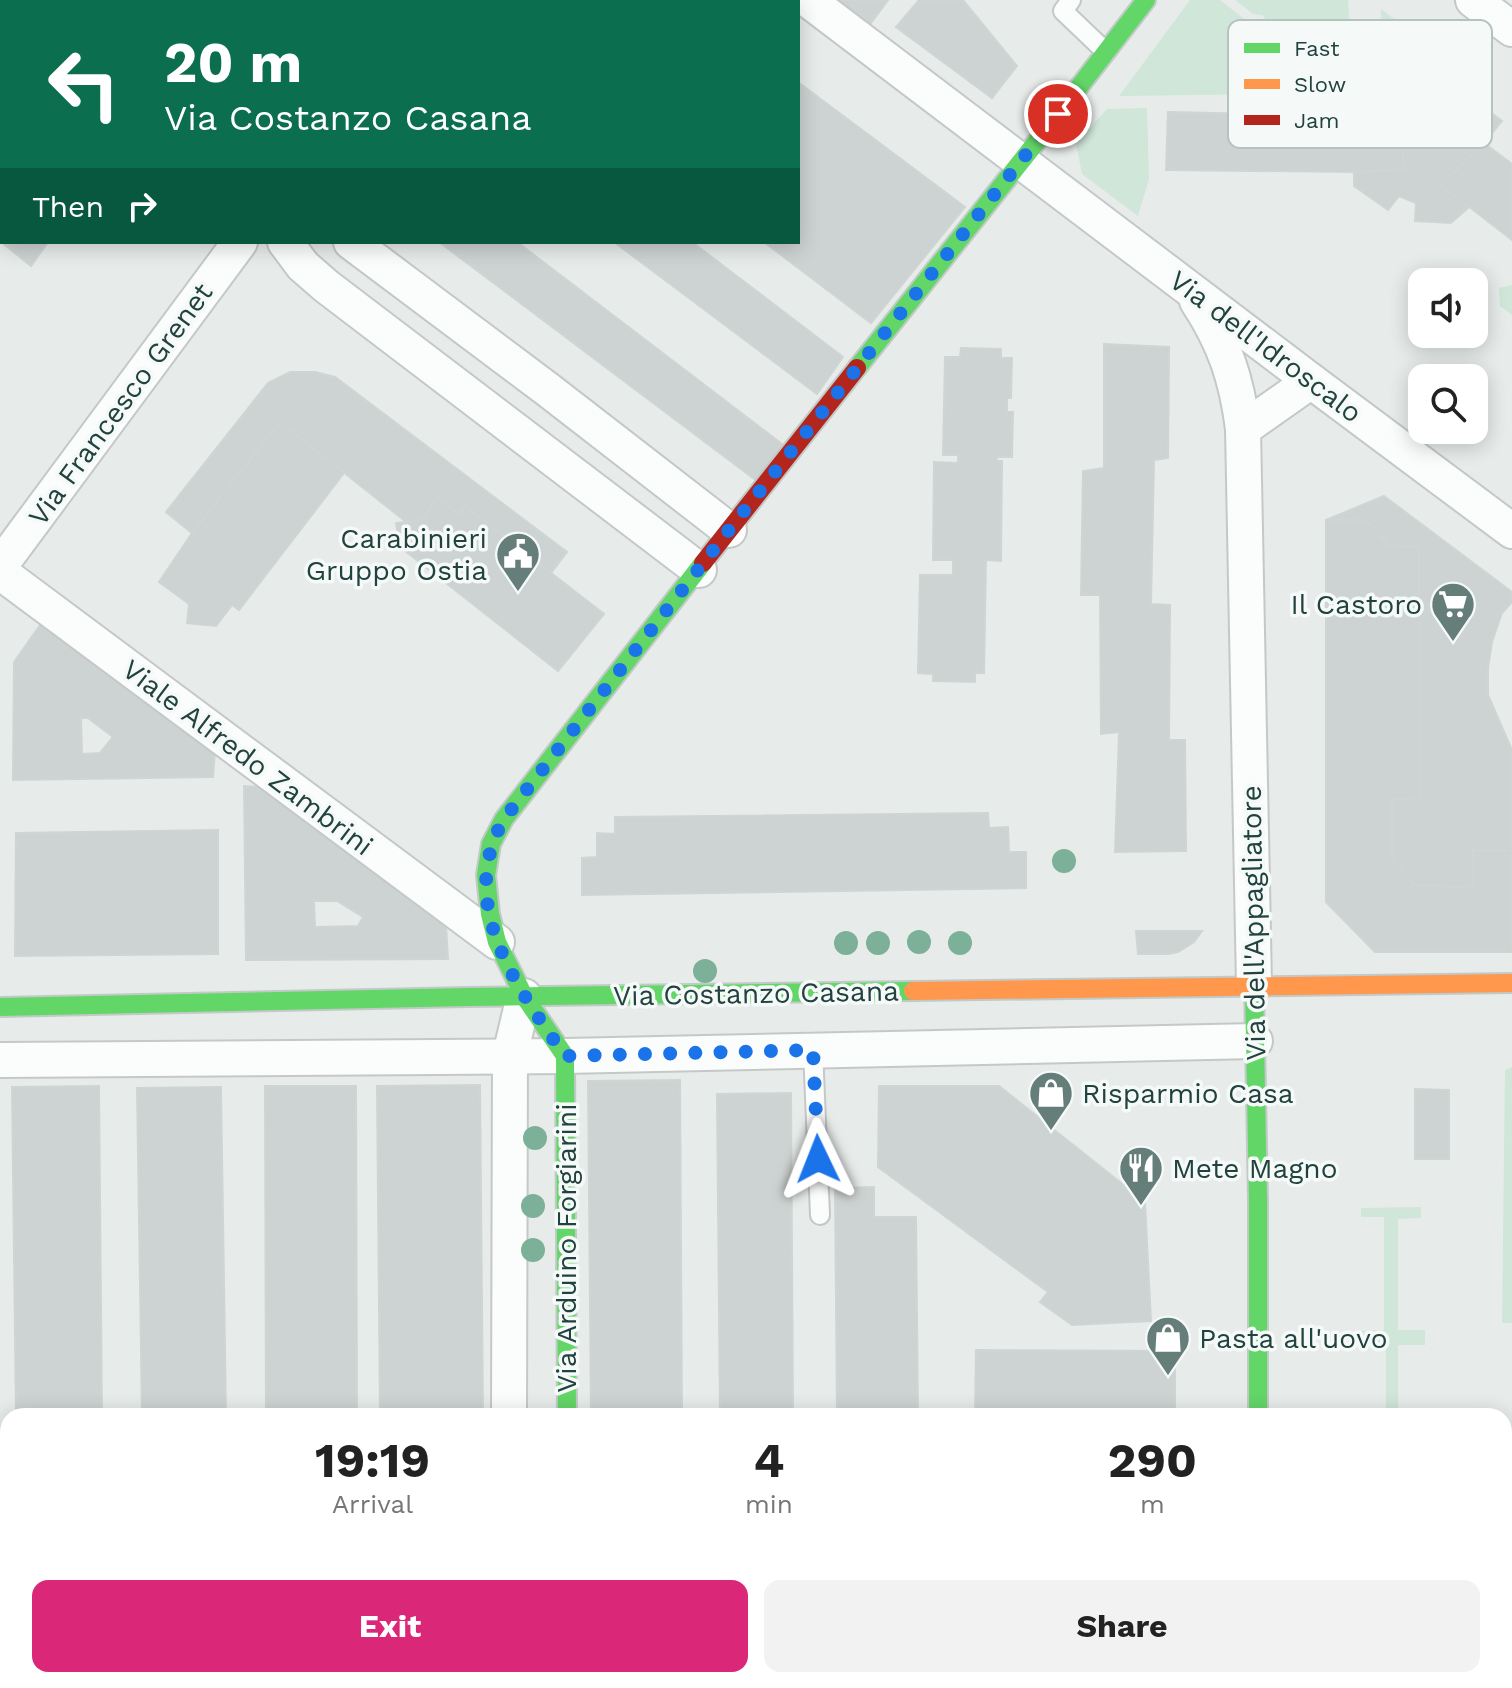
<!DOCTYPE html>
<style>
:root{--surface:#fff;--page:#f2f2f2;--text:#222;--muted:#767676;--accent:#db2777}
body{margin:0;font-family:"Work Sans",sans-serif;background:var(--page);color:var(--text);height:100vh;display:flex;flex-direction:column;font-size:30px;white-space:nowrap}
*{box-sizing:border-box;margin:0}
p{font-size:26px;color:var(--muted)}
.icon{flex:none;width:44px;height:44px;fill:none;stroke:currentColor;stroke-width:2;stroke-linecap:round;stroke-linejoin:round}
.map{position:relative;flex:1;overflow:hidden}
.drawer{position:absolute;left:0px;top:1408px;width:1512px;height:280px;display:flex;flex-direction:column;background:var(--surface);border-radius:24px 24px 0 0;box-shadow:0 4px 20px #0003}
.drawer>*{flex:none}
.banner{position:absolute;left:0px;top:0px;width:800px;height:244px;box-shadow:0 4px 20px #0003;background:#0b6e4f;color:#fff;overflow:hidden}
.buttons{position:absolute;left:1408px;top:268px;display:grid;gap:16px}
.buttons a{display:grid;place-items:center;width:80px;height:80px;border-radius:16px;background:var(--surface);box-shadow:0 4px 20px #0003;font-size:40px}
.pin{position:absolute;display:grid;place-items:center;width:68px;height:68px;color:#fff;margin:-34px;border:4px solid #fff;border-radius:50%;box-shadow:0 2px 8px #0007}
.me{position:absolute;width:88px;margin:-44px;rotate:358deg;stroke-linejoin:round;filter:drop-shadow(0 0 6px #0008)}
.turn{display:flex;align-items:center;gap:28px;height:168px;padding:0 32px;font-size:36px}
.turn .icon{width:104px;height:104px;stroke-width:2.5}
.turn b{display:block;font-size:56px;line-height:68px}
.then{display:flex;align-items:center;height:76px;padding:0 32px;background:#0003;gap:16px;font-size:30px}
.eta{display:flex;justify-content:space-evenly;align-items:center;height:136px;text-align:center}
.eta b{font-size:48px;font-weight:700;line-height:56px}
.action{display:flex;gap:16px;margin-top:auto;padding:16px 32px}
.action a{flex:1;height:92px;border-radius:16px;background:var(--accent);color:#fff;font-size:32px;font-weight:700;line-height:92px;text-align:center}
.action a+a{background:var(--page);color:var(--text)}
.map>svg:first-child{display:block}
</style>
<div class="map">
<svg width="1512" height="1688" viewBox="0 0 1512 1688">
<rect width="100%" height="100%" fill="#e7ecea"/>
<!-- built -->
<path fill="#d4dedb" d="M1504,1561H1512V1688H1297L1296,1680H1504Z"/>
<!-- green -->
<g fill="#cfe6d9">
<path d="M1190,0H1220L1257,29L1259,46L1275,55L1272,94L1119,96Z"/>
<path d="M1235,0H1348L1350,35L1341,46L1284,42L1270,30L1269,23L1262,15L1253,14Z"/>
<path d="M1381,9L1425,43L1381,45Z"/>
<path d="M1147,108L1149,179L1138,216L1082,174L1076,144L1107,109Z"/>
<path d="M1512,285V315L1500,306L1499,288Z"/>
<path d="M1512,1067V1323H1502L1505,1070Z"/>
<path d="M1421,1207V1218L1398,1219V1330H1425V1345H1398V1416H1386V1343H1360L1361,1331L1384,1330V1217H1361V1208Z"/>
</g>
<!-- building -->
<g fill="#cdd3d2" stroke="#cfd5d3" stroke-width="2" fill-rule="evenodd">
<path d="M67,0H133L131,2H70Z"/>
<path d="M321,0H412L410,2H324Z"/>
<path d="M501,0H688L691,2H500Z"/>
<path d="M822,0H888L865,31Z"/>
<path d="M919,0H963L1017,66L992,98L896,27Z"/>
<path d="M1375,77H1401L1407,84L1450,83L1502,121L1484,143L1441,185L1469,207L1451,223L1415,221L1416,203L1399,196L1388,210L1354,186V172L1404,169L1400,117L1370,116Z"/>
<path d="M798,82L965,207L871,323L764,242H798Z"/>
<path d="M1168,112L1400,117L1404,169L1354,172L1166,170Z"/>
<path d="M0,124L2,125V242H48L31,266L0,241Z"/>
<path d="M1484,143L1512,164V240L1441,185Z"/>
<path d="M439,242H517L786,447L761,484Z"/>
<path d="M614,242H692L843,357L817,394Z"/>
<path d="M1104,344L1169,347L1168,458L1154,460L1151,604L1170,605L1169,740H1185L1186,851L1115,852L1119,732L1101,734L1100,595H1081L1083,471L1104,468Z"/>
<path d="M961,348L1001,349V358H1012L1011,398H1007V412H1013L1012,457H997V461H1002L1001,561L986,560L984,673H975V682L933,681V674L918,673L920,575H953V560H933L934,462L958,463V455H943L945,357H960Z"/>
<path d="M290,372H315L335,377L567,552L551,573L465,506L459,514L437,498L421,520L405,521L280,422L192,533L166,512L268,383Z"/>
<path d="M280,422L344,473L239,610L232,605L216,626L187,623L189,604L159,582L192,533Z"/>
<path d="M1384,496L1512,592V602L1502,613L1492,642L1488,668V695L1512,750V851L1473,850V888L1414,885L1392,859V799L1420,800L1419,547L1389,545L1366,520H1326Z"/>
<path d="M437,498L459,514L465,506L604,614L558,671L400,547L396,523L421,520Z"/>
<path d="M1326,520H1366L1389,545L1419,547L1420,800L1392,799V859L1414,885L1473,888V850L1512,851V952H1375L1326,902Z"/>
<path d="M43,621L215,751L213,777L13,780L14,662ZM81,718H88L113,737L100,753L82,754Z"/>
<path d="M244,786L260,787L446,924L448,959L246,960ZM314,901H337L363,917L358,926L315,927Z"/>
<path d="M988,813L989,828L1008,827L1009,852H1026V888L582,895V858L597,857V833L615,834V817Z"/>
<path d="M218,830V954L15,956L16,833Z"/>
<path d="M1136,931H1202L1194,942L1178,952L1168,954H1138Z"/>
<path d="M680,1080L682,1416H591L588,1081Z"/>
<path d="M480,1085L483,1416H380L377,1086Z"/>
<path d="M99,1086L102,1416H16L12,1087Z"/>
<path d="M265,1086H356L357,1416H266Z"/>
<path d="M879,1086H999L1145,1202L1151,1321L1072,1325L1040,1302L1048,1292L878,1167Z"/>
<path d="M221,1087L226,1416H142L137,1088Z"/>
<path d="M1415,1089L1449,1090V1159H1415Z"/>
<path d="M791,1093L793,1416H720L717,1094Z"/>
<path d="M874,1187V1217H916L918,1416H837L835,1188Z"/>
<path d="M976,1350L1175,1351V1416H975Z"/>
<path d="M3,1627H8V1680H90V1688H3Z"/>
<path d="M1504,1648H1512V1688H1369V1680H1504Z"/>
<path d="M127,1680H213V1688H128Z"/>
<rect x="258" y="1680" width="84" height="8"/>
<rect x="398" y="1680" width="83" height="8"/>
<rect x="607" y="1680" width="64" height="8"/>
<rect x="743" y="1680" width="73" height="8"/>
<rect x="879" y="1680" width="66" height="8"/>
<rect x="991" y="1680" width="84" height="8"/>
<path d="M1105,1680H1181L1182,1688H1105Z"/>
</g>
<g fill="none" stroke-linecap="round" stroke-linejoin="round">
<!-- lane casing -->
<g stroke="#c4c9c8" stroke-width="22">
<g id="lane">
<path d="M1071,0L1063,11L1106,52"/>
<path d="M813,1050L820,1215"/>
</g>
</g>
<!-- street casing -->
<g stroke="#c4c9c8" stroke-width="38">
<g id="street">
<path d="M808,0L1311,381L1512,531"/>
<path d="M1473,0L1512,29"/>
<path d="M428,2L430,0"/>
<path d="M0,16L2,18"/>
<path d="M285,242L303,266L326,286L699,570"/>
<path d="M351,242L547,389L729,530"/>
<path d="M1197,301C1225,343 1237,381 1243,429L1311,381"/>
<path d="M1243,429L1254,985"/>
<path d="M0,566L240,242"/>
<path d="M0,572L497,942"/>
<path d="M0,1060L565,1056L1255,1041"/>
<path d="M509,1416L510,1055L524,996"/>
<path d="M0,1523H8"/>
<path d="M1504,1529H1512"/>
<path d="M568,1680V1688"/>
<path d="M508,1688V1680"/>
</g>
</g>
<!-- fast casing -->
<g stroke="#c2cac8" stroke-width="22">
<g id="fast">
<path d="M857,368L1042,135L1146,0"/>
<path d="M1254,985L1258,1200V1416"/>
<path d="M0,1007L468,997L913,991"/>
<path d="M567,1416L565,1056L524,996L497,942L490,914L486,875L491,844L504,819L703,563"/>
</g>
</g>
<!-- slow casing -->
<g stroke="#c2cac8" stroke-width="22">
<g id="slow">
<path d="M913,991L1512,983"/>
<path d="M1259,1680V1688"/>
</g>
</g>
<!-- jam casing -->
<g stroke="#c2cac8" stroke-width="22">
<path id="jam" d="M703,563L857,368"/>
</g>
<!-- lane -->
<use href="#lane" stroke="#fbfcfc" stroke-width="18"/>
<!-- street -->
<use href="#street" stroke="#fbfcfc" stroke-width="34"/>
<!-- fast -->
<use href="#fast" stroke="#63d668" stroke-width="18"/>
<!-- slow -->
<use href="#slow" stroke="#ff974d" stroke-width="18"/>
<!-- jam -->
<use href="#jam" stroke="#b3261e" stroke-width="18"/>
</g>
<!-- trees -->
<g fill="#7db098">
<circle cx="1064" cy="861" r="12"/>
<circle cx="919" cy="942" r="12"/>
<circle cx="846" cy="943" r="12"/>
<circle cx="878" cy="943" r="12"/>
<circle cx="960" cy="943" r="12"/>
<circle cx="705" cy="971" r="12"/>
<circle cx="535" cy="1138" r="12"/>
<circle cx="533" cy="1206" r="12"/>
<circle cx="533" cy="1250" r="12"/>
</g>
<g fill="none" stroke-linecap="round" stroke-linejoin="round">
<!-- route -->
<path stroke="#1a73e8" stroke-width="14" stroke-dasharray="0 25.2" d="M818,1159L813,1050L565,1056C517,987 455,904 504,819L729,530L1058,114"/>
</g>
<!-- icons -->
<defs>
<g id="civic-pin" transform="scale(2.3)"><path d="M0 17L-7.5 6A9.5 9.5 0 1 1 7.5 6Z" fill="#667e7a" stroke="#f5faf8"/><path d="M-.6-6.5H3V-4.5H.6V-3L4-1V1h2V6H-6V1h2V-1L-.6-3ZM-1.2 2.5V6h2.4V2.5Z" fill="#fff"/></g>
<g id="supermarket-pin" transform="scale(2.3)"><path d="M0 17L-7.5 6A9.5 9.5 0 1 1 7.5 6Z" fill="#667e7a" stroke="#f5faf8"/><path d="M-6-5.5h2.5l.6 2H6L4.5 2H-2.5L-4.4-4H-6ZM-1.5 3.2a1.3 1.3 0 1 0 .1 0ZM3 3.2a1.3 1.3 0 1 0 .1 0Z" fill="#fff"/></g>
<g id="shop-pin" transform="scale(2.3)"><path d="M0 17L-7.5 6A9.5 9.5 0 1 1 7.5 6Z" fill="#667e7a" stroke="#f5faf8"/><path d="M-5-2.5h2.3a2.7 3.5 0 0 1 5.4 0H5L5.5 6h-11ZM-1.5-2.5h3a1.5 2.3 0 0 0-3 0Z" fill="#fff"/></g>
<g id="restaurant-pin" transform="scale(2.3)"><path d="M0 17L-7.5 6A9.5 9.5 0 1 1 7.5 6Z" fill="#667e7a" stroke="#f5faf8"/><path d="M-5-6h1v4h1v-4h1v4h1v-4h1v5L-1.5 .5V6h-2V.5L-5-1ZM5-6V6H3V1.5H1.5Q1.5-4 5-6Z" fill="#fff"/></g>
</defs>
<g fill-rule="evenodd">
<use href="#civic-pin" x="518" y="554"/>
<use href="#supermarket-pin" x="1453" y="604"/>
<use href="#shop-pin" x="1051" y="1093"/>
<use href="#restaurant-pin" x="1141" y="1168"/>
<use href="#shop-pin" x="1168" y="1338"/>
</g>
<g text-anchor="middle" stroke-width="7" stroke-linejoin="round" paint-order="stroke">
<!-- street labels -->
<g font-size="28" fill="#21423e" stroke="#f5faf8">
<text transform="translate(1266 346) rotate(37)" y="10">Via dell'Idroscalo</text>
<text transform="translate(120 404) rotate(-54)" y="10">Via Francesco Grenet</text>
<text transform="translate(248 757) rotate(37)" y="10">Viale Alfredo Zambrini</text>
<text transform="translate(1253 923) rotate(-91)" y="10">Via dell'Appagliatore</text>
<text transform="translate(756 993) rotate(-1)" y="10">Via Costanzo Casana</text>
<text transform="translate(566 1248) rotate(-90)" y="10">Via Arduino Forgiarini</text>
</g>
<!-- poi labels -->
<g font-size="28" fill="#21423e" stroke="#f5faf8" text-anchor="start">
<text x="487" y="548" text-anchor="end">Carabinieri<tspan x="487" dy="32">Gruppo Ostia</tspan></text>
<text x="1422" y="614" text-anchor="end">Il Castoro</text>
<text x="1082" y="1103">Risparmio Casa</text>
<text x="1172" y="1178">Mete Magno</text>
<text x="1199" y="1348">Pasta all'uovo</text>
</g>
</g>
<!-- legend -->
<rect x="1228" y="20" width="264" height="128" rx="12" fill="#f5faf8" stroke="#b5c3c0" stroke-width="2"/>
<rect x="1244" y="43" width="36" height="10" fill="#63d668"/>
<rect x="1244" y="79" width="36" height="10" fill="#ff974d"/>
<rect x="1244" y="115" width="36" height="10" fill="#b3261e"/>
<g font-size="22" fill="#21423e">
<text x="1294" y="56">Fast</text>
<text x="1294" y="92">Slow</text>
<text x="1294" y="128">Jam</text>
</g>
</svg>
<div class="buttons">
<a><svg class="icon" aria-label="sound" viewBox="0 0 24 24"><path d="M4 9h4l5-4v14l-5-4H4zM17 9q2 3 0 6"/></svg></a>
<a><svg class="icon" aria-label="search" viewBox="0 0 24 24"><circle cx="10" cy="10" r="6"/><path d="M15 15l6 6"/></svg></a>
</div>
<div class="pin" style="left:1058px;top:114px;background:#d93025"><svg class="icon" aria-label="arrive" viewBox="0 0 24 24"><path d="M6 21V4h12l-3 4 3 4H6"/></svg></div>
<svg class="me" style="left:818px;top:1159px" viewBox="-20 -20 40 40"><path d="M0-17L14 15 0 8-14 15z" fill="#1a73e8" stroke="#fff" stroke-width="4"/></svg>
<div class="banner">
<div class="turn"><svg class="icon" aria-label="left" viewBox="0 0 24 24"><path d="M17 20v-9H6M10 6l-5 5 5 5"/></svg><div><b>20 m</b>Via Costanzo Casana</div></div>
<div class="then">Then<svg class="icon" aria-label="right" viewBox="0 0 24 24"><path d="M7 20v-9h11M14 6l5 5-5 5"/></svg></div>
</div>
<section class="drawer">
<div class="eta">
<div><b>19:19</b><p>Arrival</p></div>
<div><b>4</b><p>min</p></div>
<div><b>290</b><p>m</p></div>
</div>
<div class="action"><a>Exit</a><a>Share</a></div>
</section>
</div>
